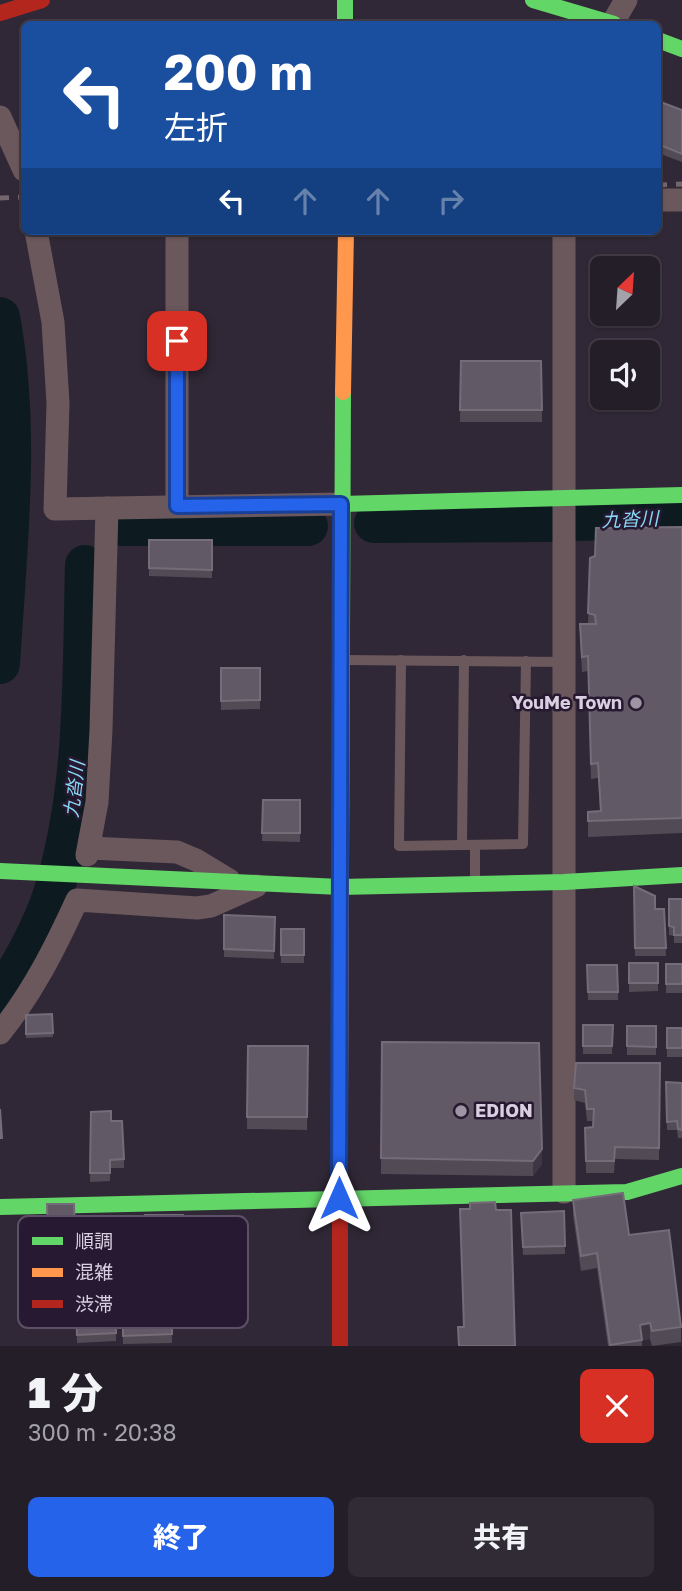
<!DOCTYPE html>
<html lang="ja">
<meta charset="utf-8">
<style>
:root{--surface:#241e28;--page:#302b34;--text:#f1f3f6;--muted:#a3a2a8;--line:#413c45;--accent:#2563eb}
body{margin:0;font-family:"Golos Text","Noto Sans JP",sans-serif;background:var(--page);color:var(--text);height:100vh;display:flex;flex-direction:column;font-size:26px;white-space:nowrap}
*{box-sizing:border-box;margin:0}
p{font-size:23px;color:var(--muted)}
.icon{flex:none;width:38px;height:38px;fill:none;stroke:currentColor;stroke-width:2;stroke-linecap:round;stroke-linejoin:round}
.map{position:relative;height:1346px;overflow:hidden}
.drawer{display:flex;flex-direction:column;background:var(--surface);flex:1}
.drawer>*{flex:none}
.hud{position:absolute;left:21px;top:21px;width:640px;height:214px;border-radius:10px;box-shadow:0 2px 5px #0004,0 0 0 2px var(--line);background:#1a4fa0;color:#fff;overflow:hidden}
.needle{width:46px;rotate:25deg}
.tools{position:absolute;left:590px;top:256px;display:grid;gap:14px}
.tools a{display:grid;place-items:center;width:70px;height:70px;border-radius:10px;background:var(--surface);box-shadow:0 2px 5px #0004,0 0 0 2px var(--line);font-size:35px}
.pin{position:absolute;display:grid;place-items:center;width:60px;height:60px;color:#fff;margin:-30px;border-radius:14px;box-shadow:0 4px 10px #0006}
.me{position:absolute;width:77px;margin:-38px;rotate:0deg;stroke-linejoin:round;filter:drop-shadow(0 0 5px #0008)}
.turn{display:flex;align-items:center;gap:24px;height:147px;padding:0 28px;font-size:32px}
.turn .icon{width:91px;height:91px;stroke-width:2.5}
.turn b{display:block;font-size:49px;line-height:60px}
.lanes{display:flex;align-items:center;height:66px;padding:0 28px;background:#0003;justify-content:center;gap:35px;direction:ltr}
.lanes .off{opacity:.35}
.round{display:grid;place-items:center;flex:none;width:74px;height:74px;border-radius:10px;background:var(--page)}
.headline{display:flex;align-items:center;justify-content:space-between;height:119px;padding:0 28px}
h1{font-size:42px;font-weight:800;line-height:52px}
.action{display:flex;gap:14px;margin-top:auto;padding:14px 28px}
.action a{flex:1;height:80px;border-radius:10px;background:var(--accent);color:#fff;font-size:28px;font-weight:800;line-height:80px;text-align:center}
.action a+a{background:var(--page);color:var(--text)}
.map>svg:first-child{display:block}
</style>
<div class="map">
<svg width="682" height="1346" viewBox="0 0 682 1346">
<rect width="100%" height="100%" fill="#302836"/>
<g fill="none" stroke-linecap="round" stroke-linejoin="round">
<!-- river -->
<g stroke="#0d1b21" stroke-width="40">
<path d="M0,317C21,430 7,550 0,664"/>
<path d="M577,521L682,518"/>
<path d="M374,523L551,522"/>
<path d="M122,526H308"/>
<path d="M0,999C20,966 41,931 53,894C86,788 82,675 85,565"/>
</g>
<!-- lane -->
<g stroke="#6b585c" stroke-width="10">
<path d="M344,660L565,662"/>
<path d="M401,660L399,846L523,844L526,661"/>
<path d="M462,845L464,660"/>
<path d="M475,845V881"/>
</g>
<!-- street -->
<g stroke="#6b585c" stroke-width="23">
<path d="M612,24L626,0"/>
<path d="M0,117L24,170"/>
<path d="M658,200H682"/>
<path d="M36,231L53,322L58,403L55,509L341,504"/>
<path d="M177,231V506"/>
<path d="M564,231V1192"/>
<path d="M89,848L177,852L196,860L229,880"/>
<path d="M87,855L97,802L101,730L107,508"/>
<path d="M0,1033C33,992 55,948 77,900L197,908L211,906L256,886"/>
</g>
<!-- fast -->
<g stroke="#63d668" stroke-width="16">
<path d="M345,0V24"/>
<path d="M533,0L614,24"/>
<path d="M658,40L682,49"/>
<path d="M341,504L682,495"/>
<path d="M0,871L340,887L564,882L682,875"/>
<path d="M341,872L343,392"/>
<path d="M0,1207L627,1192L682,1176"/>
</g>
<!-- slow -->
<g stroke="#ff974d" stroke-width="16">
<path d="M343,392L346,231"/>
<path d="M340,1115L341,872"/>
</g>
<!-- jam -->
<g stroke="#b3261e" stroke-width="16">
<path d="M0,13L42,0"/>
<path d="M340,1346V1115"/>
</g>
<!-- rail -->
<g stroke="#73666c" stroke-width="5" stroke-dasharray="9 9" stroke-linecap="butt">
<path d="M658,185L682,184"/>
<path d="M0,198L24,197"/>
</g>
</g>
<!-- wall -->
<g fill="#524b56">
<path d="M658,101L682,110V162L658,153Z"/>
<path d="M461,361L542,410V422H460Z"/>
<path d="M682,527V833L588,837V812L600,811L598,778L591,779L588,671L582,672L580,639V624H588L590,558Z"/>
<path d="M149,540H212V578L149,576Z"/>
<path d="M221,668H260V709L221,710Z"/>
<path d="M263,800H300V842L262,841Z"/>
<path d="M634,886L655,909H664L666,956H635Z"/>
<path d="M669,899H682V943H674V936L669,935Z"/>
<path d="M224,915L275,917L274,959L224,957Z"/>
<rect x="281" y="929" width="23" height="34"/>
<path d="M629,963H658V991L629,992Z"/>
<rect x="666" y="964" width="16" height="29"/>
<path d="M587,965L618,992V1000H588Z"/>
<path d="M52,1014L53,1037L26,1038V1015Z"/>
<path d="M583,1025H613L612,1054H583Z"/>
<rect x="627" y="1026" width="29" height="29"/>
<rect x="667" y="1028" width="15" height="29"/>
<path d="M382,1042L542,1164L533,1176L381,1174Z"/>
<path d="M248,1046H308L307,1130L247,1129Z"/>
<path d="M660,1063L659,1160L615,1159L614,1173H586L585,1128L593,1127V1121H587L585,1103L574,1100V1088Z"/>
<path d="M666,1082L682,1083V1138H678L677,1130H667Z"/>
<path d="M91,1112L111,1121L124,1159V1168H110V1181L90,1182Z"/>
<path d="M573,1200L629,1235L681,1327V1342L652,1346L650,1339L642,1340V1346H608L597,1268L581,1271L573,1215Z"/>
<path d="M47,1204H74L75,1241L48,1242Z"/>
<path d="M564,1211L565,1254L523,1255L521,1213Z"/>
<path d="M145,1215L187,1281V1290H167L165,1260H146Z"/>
<path d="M171,1293L172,1343L123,1344V1309H120V1301Z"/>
<path d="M76,1305L116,1333V1341L77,1343Z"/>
</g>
<!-- shaded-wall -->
<g fill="#3e3743">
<path d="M542,1149V1164L533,1176V1161Z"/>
<path d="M650,1323V1339L640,1341V1325Z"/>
</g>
<!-- building -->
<g fill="#615965" stroke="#746c78" stroke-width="2">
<path d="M658,101L682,110V154L658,144Z"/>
<path d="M461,361H541L542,410H460Z"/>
<path d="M682,527V818L588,821V812L601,811L598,763L591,764L588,656L582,657L580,624H596L595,615L588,613L590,558L595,556L596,528Z"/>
<path d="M149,540H212V570L149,568Z"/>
<path d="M221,668H260V700L221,701Z"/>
<path d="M263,800H300V833H262Z"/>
<path d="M634,886L655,896V909H664L666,948H635Z"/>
<path d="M669,899H682V935H674V927L669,926Z"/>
<path d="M224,915L275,917L274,951L224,949Z"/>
<rect x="281" y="929" width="23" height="26"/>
<rect x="629" y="963" width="29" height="20"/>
<rect x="666" y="964" width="16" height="20"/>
<path d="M587,965H617L618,992H588Z"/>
<path d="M52,1014L53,1033L26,1034V1015Z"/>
<path d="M583,1025H613L612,1046H583Z"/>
<path d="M627,1026H656V1047L627,1046Z"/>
<rect x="667" y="1028" width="15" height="20"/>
<path d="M382,1042L539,1043L542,1149L533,1161L381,1158Z"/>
<path d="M248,1046H308L307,1117H247Z"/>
<path d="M576,1063H660L659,1148L615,1147L614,1161H586L585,1128L593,1127L594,1109H587L585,1090L574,1088Z"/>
<path d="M666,1082L682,1083V1130L678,1129L677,1121L667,1122Z"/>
<path d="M0,1109L2,1138H0Z"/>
<path d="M111,1111V1121H122L124,1159L110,1160V1173H90L91,1112Z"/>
<path d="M623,1193L629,1235L669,1230L681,1327L652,1331L650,1323L640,1325L642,1340L610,1345L597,1253L581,1256L573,1200Z"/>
<path d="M495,1202L496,1210H511L515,1346H459L458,1327H464L460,1209H470V1203Z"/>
<path d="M47,1204H74L75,1233H48Z"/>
<path d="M564,1211L565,1246L523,1247L521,1213Z"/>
<path d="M145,1215H183L187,1281L167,1282L165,1252L146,1251Z"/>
<path d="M120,1293H171L172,1334L123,1336V1301H120Z"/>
<path d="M115,1304L116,1333L77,1335L76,1305Z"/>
</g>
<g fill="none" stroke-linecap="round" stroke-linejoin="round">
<!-- route casing -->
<g stroke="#184099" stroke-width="18">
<path id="route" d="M177,341V506L341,504L339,1198"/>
</g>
<!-- route -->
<use href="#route" stroke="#2563eb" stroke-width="12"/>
</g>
<!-- markers -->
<g fill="#9e95a4" stroke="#271931" stroke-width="2.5">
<circle cx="636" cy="703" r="7"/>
<circle cx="461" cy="1111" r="7"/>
</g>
<g text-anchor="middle" stroke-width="5" stroke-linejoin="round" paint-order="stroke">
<!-- poi labels -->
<g font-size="18" font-weight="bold" fill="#d9cfe0" stroke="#271931" text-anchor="end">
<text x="622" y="709">YouMe Town</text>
<text x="475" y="1117" text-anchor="start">EDION</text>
</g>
<!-- water labels -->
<g font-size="19" font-style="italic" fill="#88d9f6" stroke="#271931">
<text transform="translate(630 519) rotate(-2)" y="7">九沓川</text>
<text transform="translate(74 789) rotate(-83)" y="7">九沓川</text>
</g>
</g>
<!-- legend -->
<rect x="18" y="1216" width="230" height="112" rx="10" fill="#271931" stroke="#5c5066" stroke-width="2"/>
<rect x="32" y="1237" width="31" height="8" fill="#63d668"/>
<rect x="32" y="1268" width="31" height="9" fill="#ff974d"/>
<rect x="32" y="1300" width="31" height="8" fill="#b3261e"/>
<g font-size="19" fill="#d9cfe0">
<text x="75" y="1248">順調</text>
<text x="75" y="1279">混雑</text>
<text x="75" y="1311">渋滞</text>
</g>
</svg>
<div class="tools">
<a><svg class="needle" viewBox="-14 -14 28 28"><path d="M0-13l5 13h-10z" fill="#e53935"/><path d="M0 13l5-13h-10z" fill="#a3a2a8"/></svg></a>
<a><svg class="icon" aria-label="sound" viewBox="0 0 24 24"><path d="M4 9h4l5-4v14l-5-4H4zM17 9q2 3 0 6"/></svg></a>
</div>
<div class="pin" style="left:177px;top:341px;background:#d93025"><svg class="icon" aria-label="arrive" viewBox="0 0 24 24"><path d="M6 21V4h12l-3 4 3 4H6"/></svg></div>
<svg class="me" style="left:339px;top:1198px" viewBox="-20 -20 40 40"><path d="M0-17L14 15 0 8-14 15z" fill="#2563eb" stroke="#fff" stroke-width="4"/></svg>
<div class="hud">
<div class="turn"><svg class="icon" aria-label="left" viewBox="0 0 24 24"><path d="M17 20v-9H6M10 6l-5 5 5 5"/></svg><div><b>200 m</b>左折</div></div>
<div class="lanes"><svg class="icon" aria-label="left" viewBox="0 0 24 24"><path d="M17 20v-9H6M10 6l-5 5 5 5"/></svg><svg class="icon off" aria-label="ahead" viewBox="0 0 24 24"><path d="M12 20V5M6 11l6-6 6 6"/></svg><svg class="icon off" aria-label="ahead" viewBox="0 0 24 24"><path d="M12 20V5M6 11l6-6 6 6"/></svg><svg class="icon off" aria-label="right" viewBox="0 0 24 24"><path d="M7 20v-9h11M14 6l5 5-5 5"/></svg></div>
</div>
</div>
<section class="drawer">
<div class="headline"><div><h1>1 分</h1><p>300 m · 20:38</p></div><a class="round" style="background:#d93025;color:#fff"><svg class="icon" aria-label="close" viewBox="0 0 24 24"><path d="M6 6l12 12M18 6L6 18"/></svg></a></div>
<div class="action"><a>終了</a><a>共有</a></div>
</section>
